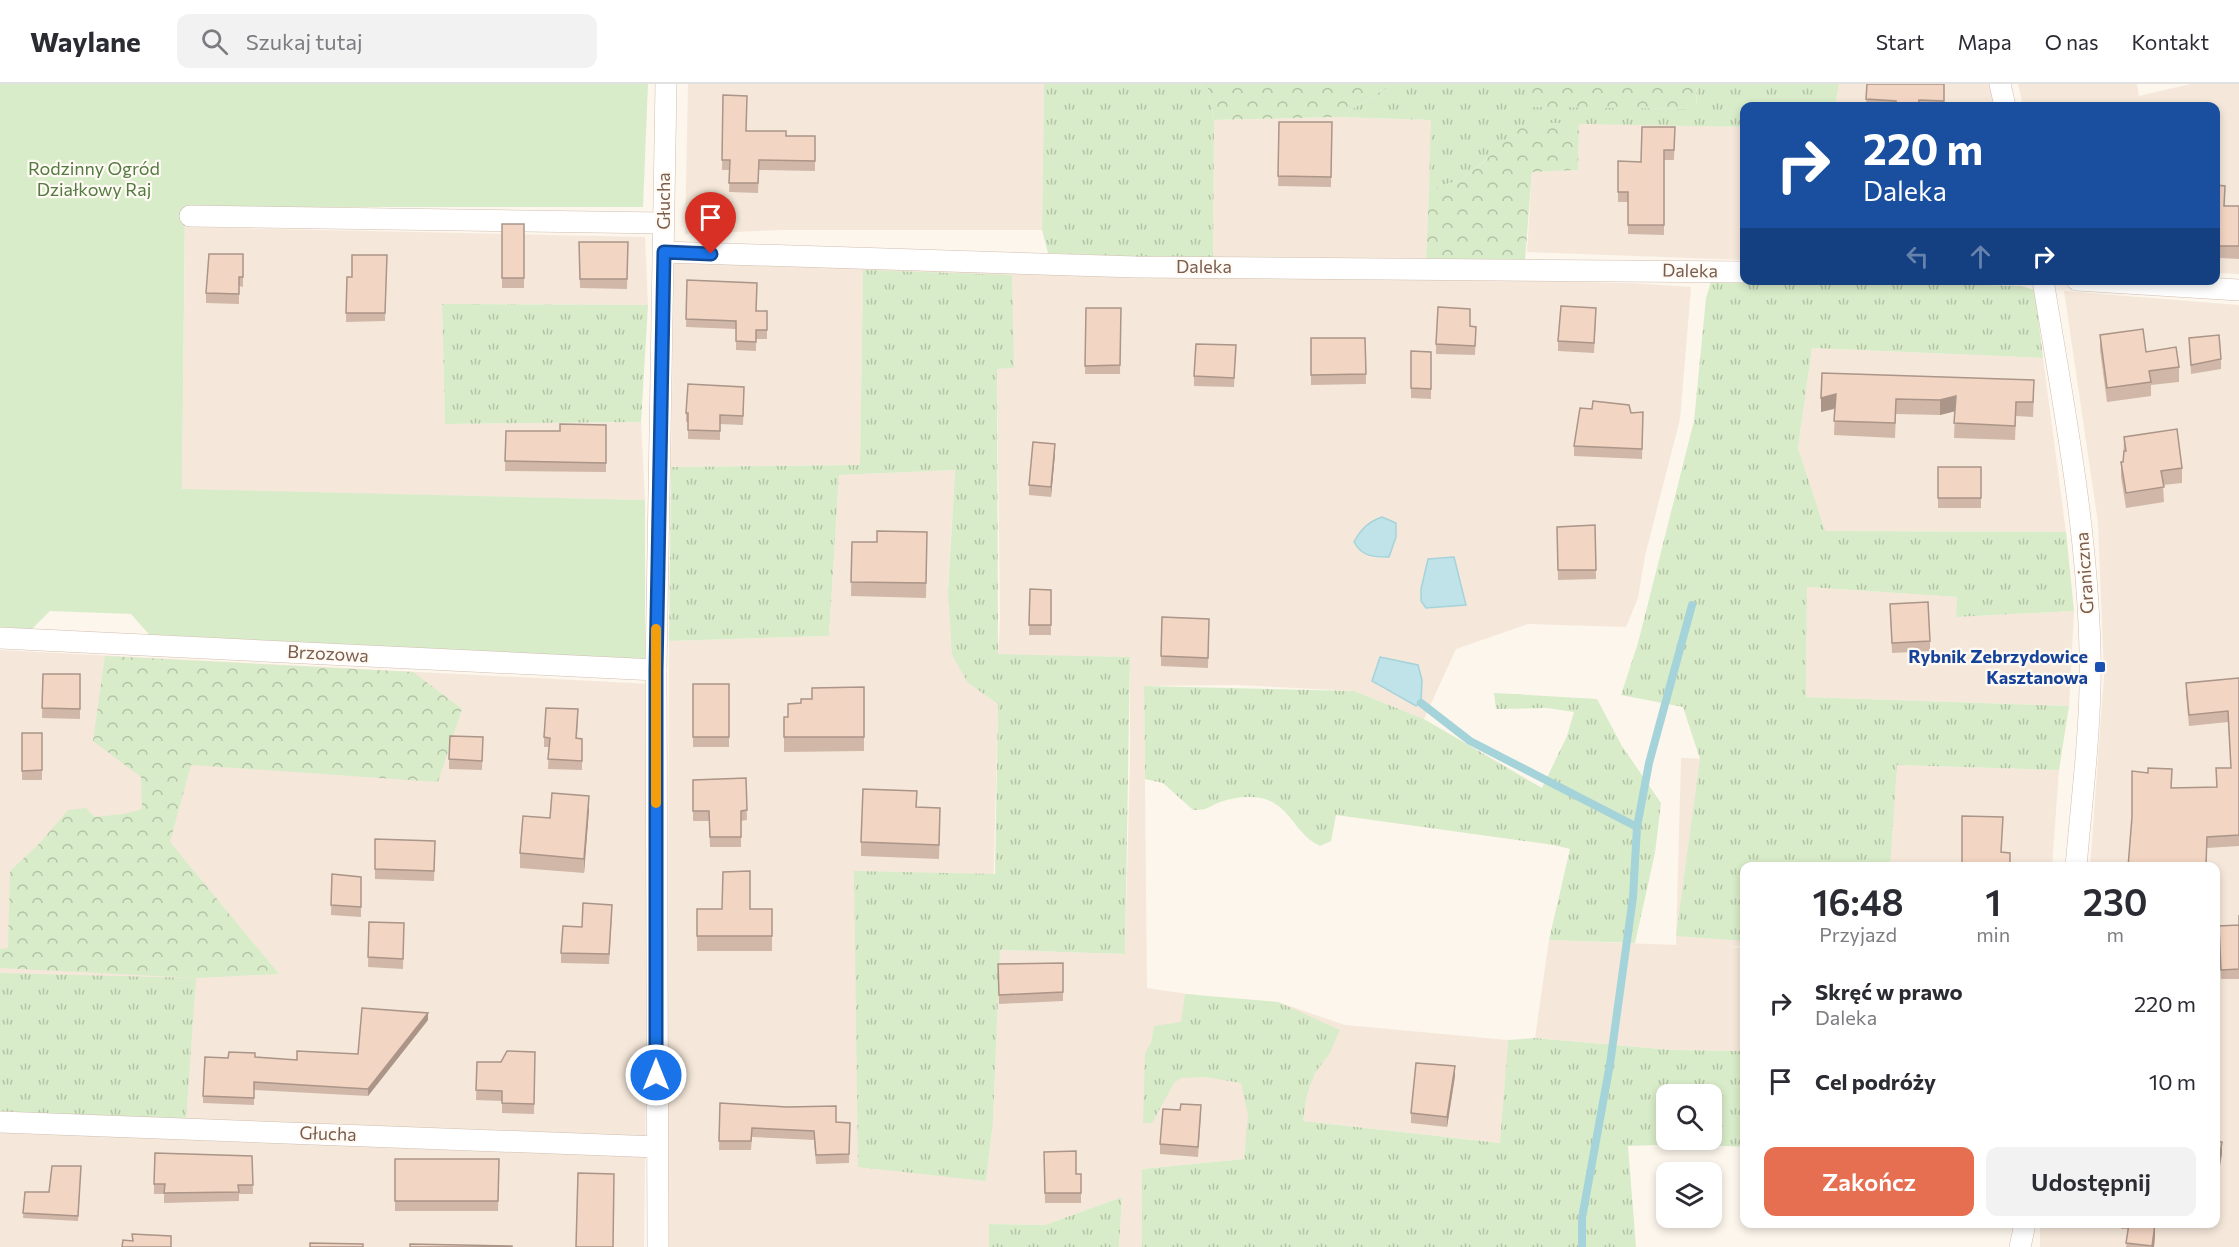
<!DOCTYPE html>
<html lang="pl">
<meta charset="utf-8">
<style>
:root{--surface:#fff;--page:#f2f2f3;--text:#2b2b33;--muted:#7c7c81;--line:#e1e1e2;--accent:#e76f51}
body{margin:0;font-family:Commissioner,sans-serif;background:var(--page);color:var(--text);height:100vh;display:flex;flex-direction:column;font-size:22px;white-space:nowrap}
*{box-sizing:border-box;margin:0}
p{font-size:20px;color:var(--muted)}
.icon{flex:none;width:33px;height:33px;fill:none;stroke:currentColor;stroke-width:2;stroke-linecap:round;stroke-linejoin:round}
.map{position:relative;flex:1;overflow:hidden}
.drawer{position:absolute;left:1740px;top:778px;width:480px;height:366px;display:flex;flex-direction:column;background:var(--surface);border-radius:12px;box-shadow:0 3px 9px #0003}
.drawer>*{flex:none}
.hud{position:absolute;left:1740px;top:18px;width:480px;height:183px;border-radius:12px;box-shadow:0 3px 9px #0003;background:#1a4fa0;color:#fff;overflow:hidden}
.tools{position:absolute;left:1656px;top:1000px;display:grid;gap:12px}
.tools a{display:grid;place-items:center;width:66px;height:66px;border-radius:12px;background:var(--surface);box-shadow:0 3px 9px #0003;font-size:30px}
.pin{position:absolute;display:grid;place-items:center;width:51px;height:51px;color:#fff;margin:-62px -26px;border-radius:50% 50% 50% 0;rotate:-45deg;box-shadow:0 0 6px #0007}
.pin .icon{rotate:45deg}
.me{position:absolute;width:66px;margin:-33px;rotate:0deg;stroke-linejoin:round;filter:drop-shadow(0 0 4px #0008)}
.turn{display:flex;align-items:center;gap:21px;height:126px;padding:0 24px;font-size:27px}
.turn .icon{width:78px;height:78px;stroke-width:2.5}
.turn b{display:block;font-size:42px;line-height:51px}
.lanes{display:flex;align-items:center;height:57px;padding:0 24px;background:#0003;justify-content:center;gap:30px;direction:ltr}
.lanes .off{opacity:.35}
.eta{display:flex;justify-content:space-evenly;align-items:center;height:102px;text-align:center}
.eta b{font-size:36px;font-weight:600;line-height:42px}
.primary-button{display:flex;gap:12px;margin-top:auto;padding:12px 24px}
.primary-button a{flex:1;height:69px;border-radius:12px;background:var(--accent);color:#fff;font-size:24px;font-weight:600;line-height:69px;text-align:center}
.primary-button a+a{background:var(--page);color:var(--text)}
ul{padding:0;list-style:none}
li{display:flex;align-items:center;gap:18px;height:78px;padding:0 24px}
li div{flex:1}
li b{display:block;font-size:22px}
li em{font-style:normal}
header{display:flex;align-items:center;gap:36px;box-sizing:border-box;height:84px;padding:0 30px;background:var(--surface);border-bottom:2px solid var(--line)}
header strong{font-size:28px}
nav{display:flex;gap:33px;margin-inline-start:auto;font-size:21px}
.search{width:420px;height:54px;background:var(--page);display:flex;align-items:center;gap:15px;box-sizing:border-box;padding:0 21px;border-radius:12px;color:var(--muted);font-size:22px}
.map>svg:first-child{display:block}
</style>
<header>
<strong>Waylane</strong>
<div class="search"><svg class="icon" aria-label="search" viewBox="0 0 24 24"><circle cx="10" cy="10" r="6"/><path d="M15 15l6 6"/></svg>Szukaj tutaj</div>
<nav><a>Start</a><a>Mapa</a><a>O nas</a><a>Kontakt</a></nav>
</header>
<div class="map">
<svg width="2239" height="1163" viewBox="0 0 2239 1163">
<defs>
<pattern id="grass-tufts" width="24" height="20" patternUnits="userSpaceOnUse" patternTransform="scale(1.5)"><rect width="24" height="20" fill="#d8ecc9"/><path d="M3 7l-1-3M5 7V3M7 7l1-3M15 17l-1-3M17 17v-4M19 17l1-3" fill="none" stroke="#b4c2a5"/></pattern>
<pattern id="forest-crowns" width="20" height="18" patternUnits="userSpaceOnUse" patternTransform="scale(1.5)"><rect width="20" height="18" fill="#d8ecc9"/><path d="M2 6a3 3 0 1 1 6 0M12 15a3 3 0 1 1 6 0" fill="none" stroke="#b4c2a5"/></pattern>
</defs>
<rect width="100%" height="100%" fill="#fdf6ec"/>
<!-- residential -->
<g fill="#f5e8da">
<path d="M688,0H1044L1042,146H782L685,150Z"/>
<path d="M1839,0H1990L1995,22H1835Z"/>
<path d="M2018,0H2137L2139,12L2190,0H2239V190L2216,189V22H2023Z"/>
<path d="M1339,33L1432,36L1426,175L1213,176L1214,36Z"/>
<path d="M1579,39L1744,43V176L1527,168L1532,88L1578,86Z"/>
<path d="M185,143L645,153L648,221L442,220L445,340L641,338L645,416L182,406Z"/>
<path d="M674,174L1161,189L1631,199L1691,203L1680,335L1645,472L1638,514L1626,543L1528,540L1456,565L1424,635L1354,607L1238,601L1144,602L1147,904L1201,912L1278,918L1345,941L1508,956L1501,1059L1249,1031L1244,1075L1142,1085V1163H1119L1122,1113L1045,1141L990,1140L989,1163H667L669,557L829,552L839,391L955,386L948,502L968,599L998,620L986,1096L993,1037L1000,866L1125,870L1130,675V573L998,571L1000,535L997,285L1013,284L863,187L860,381L671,383Z"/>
<path d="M2064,207L2239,221V1163H2040V1140H2216V783H2090L2104,592L2098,439Z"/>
<path d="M1812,264L2043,274L2066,448L1824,447L1798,364Z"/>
<path d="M1807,503L1958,513L1956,533L2074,527L2069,622L1806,613Z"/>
<path d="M0,566L651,600L644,1163H0Z"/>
<path d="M1681,674L2059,686L2052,783H1744V862L1729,863L1744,864V967L1672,966L1535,954L1549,856L1676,861Z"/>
</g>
<!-- grass -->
<g fill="url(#grass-tufts)" fill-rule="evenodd">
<path d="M1044,0H1200L1208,3L1214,36L1213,176L1048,169L1042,146Z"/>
<path d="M1393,0H1529V22L1697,25L1696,0H1839L1835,22H1744V43L1531,39L1461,96L1429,105L1431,36L1339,33Z"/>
<path d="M863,186L1012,191L1014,284L997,285L998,570L1130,573L1125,870L1000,866L993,1037L986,1097L858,1083L854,787L995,790L998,620L968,599L952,571L948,507L955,386L839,391L829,552L669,557L671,383L860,381Z"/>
<path d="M1712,194L2021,202L2035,206L2043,274L1812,264L1798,364L1825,447L2066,448L2074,527L1956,533L1957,513L1807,503L1806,613L2069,622L2059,686L1897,681L1890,783H1744V857L1676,852L1700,675L1683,623L1621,611L1638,559L1694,337L1706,214Z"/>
<path d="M442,220L648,221L641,338L445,340Z"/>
<path d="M1144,602L1354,607L1424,635L1542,704L1567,652L1574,628L1547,624L1496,625L1494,609L1597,615L1622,662L1661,719L1655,769L1635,859L1549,856L1570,765L1554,761L1336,731L1331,757L1320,762C1298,751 1294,733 1277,721C1263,710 1238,712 1223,717C1210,721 1208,727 1193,726L1163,699L1145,695Z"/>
<path d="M0,889L196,894L186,1036L0,1029Z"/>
<path d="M1185,910L1278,918L1340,946L1330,969L1315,989L1307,1010L1303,1037L1500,1059L1508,956L1535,954L1672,966L1744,967V1063L1685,1060L1628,1062L1636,1163H1142V1085L1244,1075L1248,1031L1241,999L1205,993L1181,994L1174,999L1152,1039H1143L1145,969L1151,959L1154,942L1181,938ZM1666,1011H1712V1056H1666Z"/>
<path d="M1122,1113L1119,1163H989V1140L1045,1141Z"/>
</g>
<!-- forest -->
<g fill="url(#forest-crowns)">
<path d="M1200,0H1393L1339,33L1214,36L1208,4Z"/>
<path d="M1529,0H1696L1697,25L1529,23Z"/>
<path d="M1532,39H1579L1578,86L1532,88L1525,176L1426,175L1429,105L1461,96L1486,76L1513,47Z"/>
<path d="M105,572L413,588L462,625L438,698L191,681L170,758L279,890L196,894L0,884V865L8,864L10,787L39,760L68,726L86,724L95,733L123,730L142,725L141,693L93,657Z"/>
</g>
<!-- garden -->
<path fill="#d8ecc9" d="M0,0H648L643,123H185L182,405L645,416V578L154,556L131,530L50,527L32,545L0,543Z"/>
<!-- water -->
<g fill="#bfe3e8" stroke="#a5d3da" stroke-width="1.5">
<path d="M1382,433L1396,439V453L1389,473C1374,473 1362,473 1354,458C1361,445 1368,438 1382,433Z"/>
<path d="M1454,473L1466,521L1426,524L1421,517V505L1428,475Z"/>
<path d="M1380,573L1418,581L1422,596L1421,619L1416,622L1372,597Z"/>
</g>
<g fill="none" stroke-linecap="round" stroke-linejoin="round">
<!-- stream -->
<g stroke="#a5d3da" stroke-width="8">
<path d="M1421,619L1470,657L1637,743"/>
<path d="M1582,1163V1134L1610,980L1633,813L1637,743L1649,679L1692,521"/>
</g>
<!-- street casing -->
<g stroke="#d1beb0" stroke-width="22">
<g id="street">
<path d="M2000,0L2005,22"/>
<path d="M190,132L663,139"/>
<path d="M664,168L1136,183L1744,188"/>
<path d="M2043,196C2063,319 2087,441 2090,566C2092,638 2082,711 2076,783"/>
<path d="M2077,196L2239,206"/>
<path d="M0,554L656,586"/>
<path d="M0,1038L657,1063"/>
<path d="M658,1163L656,586L666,0"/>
<path d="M2020,1163L2025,1140"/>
</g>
</g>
<!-- street -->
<use href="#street" stroke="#fff" stroke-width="21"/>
</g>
<!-- wall -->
<g fill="#d1b7a8">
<path d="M1867,0H1944V22H1866Z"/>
<path d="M723,11L746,47L786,52H815V87L759,86L758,109L729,108L730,86H722Z"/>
<path d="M1279,38H1332L1331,103L1278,102Z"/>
<path d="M1675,43L1674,76H1664V151L1628,150V118H1618V77L1641,78Z"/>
<path d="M1741,48H1744V99H1743Z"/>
<path d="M2216,101L2225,122H2239V175L2219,174V164L2216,163Z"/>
<rect x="502" y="140" width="22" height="64"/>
<path d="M579,158H628L627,205L580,204Z"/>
<path d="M243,170V203L239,202V220L206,219V209Z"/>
<path d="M387,171L385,237L346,238L347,193H352Z"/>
<path d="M687,196L757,227H767V255H756V267L736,266V245L686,243Z"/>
<path d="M1086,224H1121L1120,290H1085Z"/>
<path d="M1596,234L1594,269L1558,267V257Z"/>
<path d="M1476,243L1475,271L1436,270V260Z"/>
<path d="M2100,251L2179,283V298L2151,301V312L2107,318L2100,266Z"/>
<path d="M1311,254H1365L1366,300L1311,301Z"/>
<path d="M2189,254L2221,275V285L2191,290Z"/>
<path d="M1236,261L1234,303L1194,302V292Z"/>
<path d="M1411,267L1431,268V315L1411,314Z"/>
<path d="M744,303L743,341L720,340V356L688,355V338H686V329Z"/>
<path d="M2034,310L2033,333L2016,332L2015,356L1954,354L1955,327L1940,331L1896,330L1895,354L1834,351L1835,325L1821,328V314Z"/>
<path d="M1643,328L1642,375L1574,372V362Z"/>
<path d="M606,341V388L505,387L506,347H560Z"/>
<path d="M2124,353L2182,384V399L2163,401L2164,418L2126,424L2121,393V378H2123Z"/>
<path d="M1055,370L1051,413L1029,411V401Z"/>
<rect x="1938" y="383" width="43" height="41"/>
<path d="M1595,441L1596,495L1558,496L1557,443Z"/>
<path d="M927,448L926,514L851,512L852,458H877Z"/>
<path d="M1030,505L1051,506V551H1029Z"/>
<path d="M1890,520L1930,557V567L1892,569Z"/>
<path d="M1209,545L1208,584L1161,582V572Z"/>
<path d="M43,590H80V635L42,634Z"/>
<path d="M2239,594V762L2207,764V783H2128L2172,704L2217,703L2216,684H2231L2228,638L2189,642L2186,610V599Z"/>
<rect x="693" y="600" width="36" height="63"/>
<path d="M864,603V667L784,668V633H788L812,615Z"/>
<path d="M578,635L577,654L582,655V686L548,685L549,663H544V653Z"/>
<rect x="22" y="649" width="20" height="47"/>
<path d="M483,663L482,686L449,685V675Z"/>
<path d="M746,694L747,736L741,737V763H710L709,737H693V696Z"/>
<path d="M917,723L940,738L939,775L861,772V758Z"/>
<path d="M589,726L584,789L520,784V769L550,734Z"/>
<path d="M375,755L435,757L434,797L375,795Z"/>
<path d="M332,790L361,793V833L331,831Z"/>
<rect x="697" y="825" width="75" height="42"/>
<path d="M612,831L609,880L561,879V869L582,843Z"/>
<path d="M2239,831V895H2221L2219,842L2239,841Z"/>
<path d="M369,838L404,839L403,885L368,883Z"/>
<path d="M1063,879V917L999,920L998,880Z"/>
<path d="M428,936L368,1012L254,1006V1021L203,1019V1012L228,974L255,973L297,976L358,970Z"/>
<path d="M535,968L534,1030L502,1029V1017L476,1016L477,978H501Z"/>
<path d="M1455,992L1447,1043L1411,1039V1029Z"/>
<path d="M720,1019L836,1038L850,1039L849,1079L816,1080L814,1056L752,1053L751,1066H719Z"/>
<path d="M1201,1031L1198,1073L1160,1070V1060Z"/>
<path d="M1044,1068L1076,1090H1081V1119H1045Z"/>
<path d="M252,1072L253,1110H239V1117L164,1119V1110H154V1100Z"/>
<path d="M395,1075H499L498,1127H395Z"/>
<path d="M81,1087L78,1137L23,1134L25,1108H49Z"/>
<path d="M2080,1140H2155V1152L2154,1163H2126L2128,1145H2121V1141H2080Z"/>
</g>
<!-- shaded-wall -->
<g fill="#aa9588">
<path d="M1836,310V324L1821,328V314Z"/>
<path d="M1956,312V327L1940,331V316Z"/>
<path d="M1055,360V370L1051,413V403Z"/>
<path d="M589,712V726L584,789V775Z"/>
<path d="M428,929V936L368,1012V1005Z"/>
<path d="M1455,982V992L1447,1043V1033Z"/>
<path d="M2222,1058V1070L2216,1106V1094Z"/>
<path d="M2155,1140V1152L2154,1163H2152Z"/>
</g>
<!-- building -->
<g fill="#f3d5c3" stroke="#aa9588" stroke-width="1.5">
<path d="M1867,0H1944V17L1919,16L1918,22H1896V17L1866,15Z"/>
<path d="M723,11L747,12L746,47H786V52H815V77L759,76L758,99H729L730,76H722Z"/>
<path d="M1279,38H1332L1331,93L1278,92Z"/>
<path d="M1642,43H1675L1674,66H1664V141H1628V108H1618V77L1641,78Z"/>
<path d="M1741,48H1744V90H1743Z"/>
<path d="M2216,101L2225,102L2224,122H2239V162H2219V151H2216Z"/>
<rect x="502" y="140" width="22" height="54"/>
<path d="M579,158H628L627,195H580Z"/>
<path d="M209,170H243V193H239V210L206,209Z"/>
<path d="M352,171H387L385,229H346L347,193H352Z"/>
<path d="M687,196L757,199L756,227H767V246H756V258L736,257V237L686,235Z"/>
<path d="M1561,222L1596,224L1594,259L1558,257Z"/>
<path d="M1438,223L1470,225V242L1476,243L1475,262L1436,260Z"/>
<path d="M1086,224H1121L1120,281L1085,282Z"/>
<path d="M2143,245L2146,268L2176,263L2179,283L2149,287L2151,298L2107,304L2100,251Z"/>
<path d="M2219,251L2221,275L2191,281L2189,254Z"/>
<path d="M1311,254H1365L1366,290L1311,291Z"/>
<path d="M1196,260L1236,261L1234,294L1194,292Z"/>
<path d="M1411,267L1431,268V305L1411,304Z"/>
<path d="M1822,289L2034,296L2033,318H2016L2015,342L1954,339L1956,312L1940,316L1896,315L1895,339L1834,337L1836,310L1821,314Z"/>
<path d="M688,300L744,303L743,332L720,331V347L688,346V329H686Z"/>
<path d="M1593,317L1629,321L1631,329L1643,328L1642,365L1574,362L1580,324L1592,325Z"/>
<path d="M560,340L606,341V379L505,377L506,347H560Z"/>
<path d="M2177,345L2182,384L2161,387L2164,403L2126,409L2121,378H2123L2124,367H2126L2124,353Z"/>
<path d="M1033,358L1055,360L1051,403L1029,401Z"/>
<rect x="1938" y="383" width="43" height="31"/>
<path d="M1595,441L1596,486H1558L1557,443Z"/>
<path d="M877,447L927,448L926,499L851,498L852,458H877Z"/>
<path d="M1030,505L1051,506V541H1029Z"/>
<path d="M1928,518L1930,557L1892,559L1890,520Z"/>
<path d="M1162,533L1209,535L1208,574L1161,572Z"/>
<path d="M43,590H80V625L42,624Z"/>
<path d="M2239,594V751L2207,753L2206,781L2167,779L2166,783H2128L2132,733V687L2148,689V684L2172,685L2171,704L2217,703L2216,684H2231L2228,627L2189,631L2186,599Z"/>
<rect x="693" y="600" width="36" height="53"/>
<path d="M864,603V653H784V633H788V620L801,619V615H812V604Z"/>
<path d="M546,624L578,625L576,654L582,655V677L548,675L550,654L544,653Z"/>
<path d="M22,649H42V686L22,687Z"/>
<path d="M450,652L483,653L482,677L449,675Z"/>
<path d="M746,694L747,726L741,727V753H710L709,727H693V696Z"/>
<path d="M863,705L917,707L916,723L940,724L939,761L861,758Z"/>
<path d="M552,709L589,712L584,775L520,769L523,732L550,734Z"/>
<path d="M1962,732L2003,733L2001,768L2010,769V783H1962Z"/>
<path d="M375,755L435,757L434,787L375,785Z"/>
<path d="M750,787V825H772V852H697V825H722L723,788Z"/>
<path d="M332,790L361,793V823L331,821Z"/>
<path d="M583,819L612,821L609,870L561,869L563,842L582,843Z"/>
<path d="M2239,831V885L2221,886L2219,842L2239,841Z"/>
<path d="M369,838L404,839L403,875L368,873Z"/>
<path d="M1063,879V908L999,911L998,880Z"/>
<path d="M362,924L428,929L368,1005L254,998V1014L203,1012L205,973L228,974L229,968L255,969V973L297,976V967L358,970Z"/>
<path d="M507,967L535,968L534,1020L502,1019V1007L476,1006L477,978H501Z"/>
<path d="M1416,979L1455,982L1447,1033L1411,1029Z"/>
<path d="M720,1019L787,1023L836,1022V1038L850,1039L849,1070L816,1071L814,1047L752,1044L751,1057H719Z"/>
<path d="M1181,1020L1201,1021L1198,1063L1160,1060L1163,1025L1180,1026Z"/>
<path d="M2216,1057L2222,1058L2216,1094Z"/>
<path d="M1076,1067V1090H1081V1109H1045L1044,1068Z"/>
<path d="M155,1069L252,1072L253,1101H238L239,1108L164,1109L165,1100H154Z"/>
<path d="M395,1075H499L498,1117H395Z"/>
<path d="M52,1082H81L78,1132L23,1129L25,1108H49Z"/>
<path d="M578,1089L614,1090L613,1163H576Z"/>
<path d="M2129,1140H2155L2152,1162L2126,1159Z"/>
<path d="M132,1150L171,1152V1163H122L123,1156L133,1157Z"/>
<path d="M310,1159L363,1160V1163H310Z"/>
<path d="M410,1160L512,1162V1163H410Z"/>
</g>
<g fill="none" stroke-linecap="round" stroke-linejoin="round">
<!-- route casing -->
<g stroke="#114b97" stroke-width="15">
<path id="route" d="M656,991V586L664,168L711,170"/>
</g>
<!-- route -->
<use href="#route" stroke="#1a73e8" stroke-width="10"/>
<!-- slow -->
<path stroke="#f59e0b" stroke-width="10" d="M656,719V545"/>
</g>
<!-- markers -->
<rect fill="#1a4fb4" stroke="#fffaf3" stroke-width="2" x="2094" y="577" width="12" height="12" rx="3"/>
<g text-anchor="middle" stroke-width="4.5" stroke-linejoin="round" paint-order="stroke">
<!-- park labels -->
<g font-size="18" fill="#537a41" stroke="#fffaf3">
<text x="94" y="91">Rodzinny Ogród<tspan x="94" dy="21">Działkowy Raj</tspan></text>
</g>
<!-- street labels -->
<g font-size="18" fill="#7a5c4d" stroke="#fffaf3">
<text transform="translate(664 117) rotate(-90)" y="6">Głucha</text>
<text x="1204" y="189">Daleka</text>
<text transform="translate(1690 187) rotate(1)" y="6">Daleka</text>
<text transform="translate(2085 489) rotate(-94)" y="6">Graniczna</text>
<text transform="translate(328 570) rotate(3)" y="6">Brzozowa</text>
<text transform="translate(328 1050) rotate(2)" y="6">Głucha</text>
</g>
<!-- transit labels -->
<g font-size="18" font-weight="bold" fill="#164399" stroke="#fffaf3" text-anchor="end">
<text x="2088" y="579">Rybnik Zebrzydowice<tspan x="2088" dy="21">Kasztanowa</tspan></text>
</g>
</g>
</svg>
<div class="tools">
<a><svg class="icon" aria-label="search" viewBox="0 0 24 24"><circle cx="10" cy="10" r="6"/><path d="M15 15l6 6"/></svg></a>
<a><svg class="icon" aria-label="layers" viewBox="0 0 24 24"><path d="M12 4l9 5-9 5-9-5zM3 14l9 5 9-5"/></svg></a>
</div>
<div class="pin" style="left:711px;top:170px;background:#d93025"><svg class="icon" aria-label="arrive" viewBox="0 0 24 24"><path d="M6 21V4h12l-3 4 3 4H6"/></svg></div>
<svg class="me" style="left:656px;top:991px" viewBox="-20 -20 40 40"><circle r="17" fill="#1a73e8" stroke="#fff" stroke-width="3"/><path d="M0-11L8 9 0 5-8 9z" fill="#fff"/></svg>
<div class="hud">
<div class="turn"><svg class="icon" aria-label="right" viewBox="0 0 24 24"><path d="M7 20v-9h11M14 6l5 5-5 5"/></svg><div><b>220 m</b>Daleka</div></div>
<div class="lanes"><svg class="icon off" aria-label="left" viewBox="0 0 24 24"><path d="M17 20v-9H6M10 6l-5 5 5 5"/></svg><svg class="icon off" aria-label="ahead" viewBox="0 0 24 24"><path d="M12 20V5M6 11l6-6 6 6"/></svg><svg class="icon" aria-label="right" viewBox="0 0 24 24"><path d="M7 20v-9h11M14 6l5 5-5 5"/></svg></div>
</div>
<section class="drawer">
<div class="eta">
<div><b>16:48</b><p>Przyjazd</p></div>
<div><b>1</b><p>min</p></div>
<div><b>230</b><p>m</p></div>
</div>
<ul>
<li><svg class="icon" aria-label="right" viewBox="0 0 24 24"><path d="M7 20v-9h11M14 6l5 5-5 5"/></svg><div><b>Skręć w prawo</b><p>Daleka</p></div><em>220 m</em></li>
<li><svg class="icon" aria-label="arrive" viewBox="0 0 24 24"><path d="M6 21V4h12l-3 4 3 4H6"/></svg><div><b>Cel podróży</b></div><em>10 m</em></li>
</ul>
<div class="primary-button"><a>Zakończ</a><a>Udostępnij</a></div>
</section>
</div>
